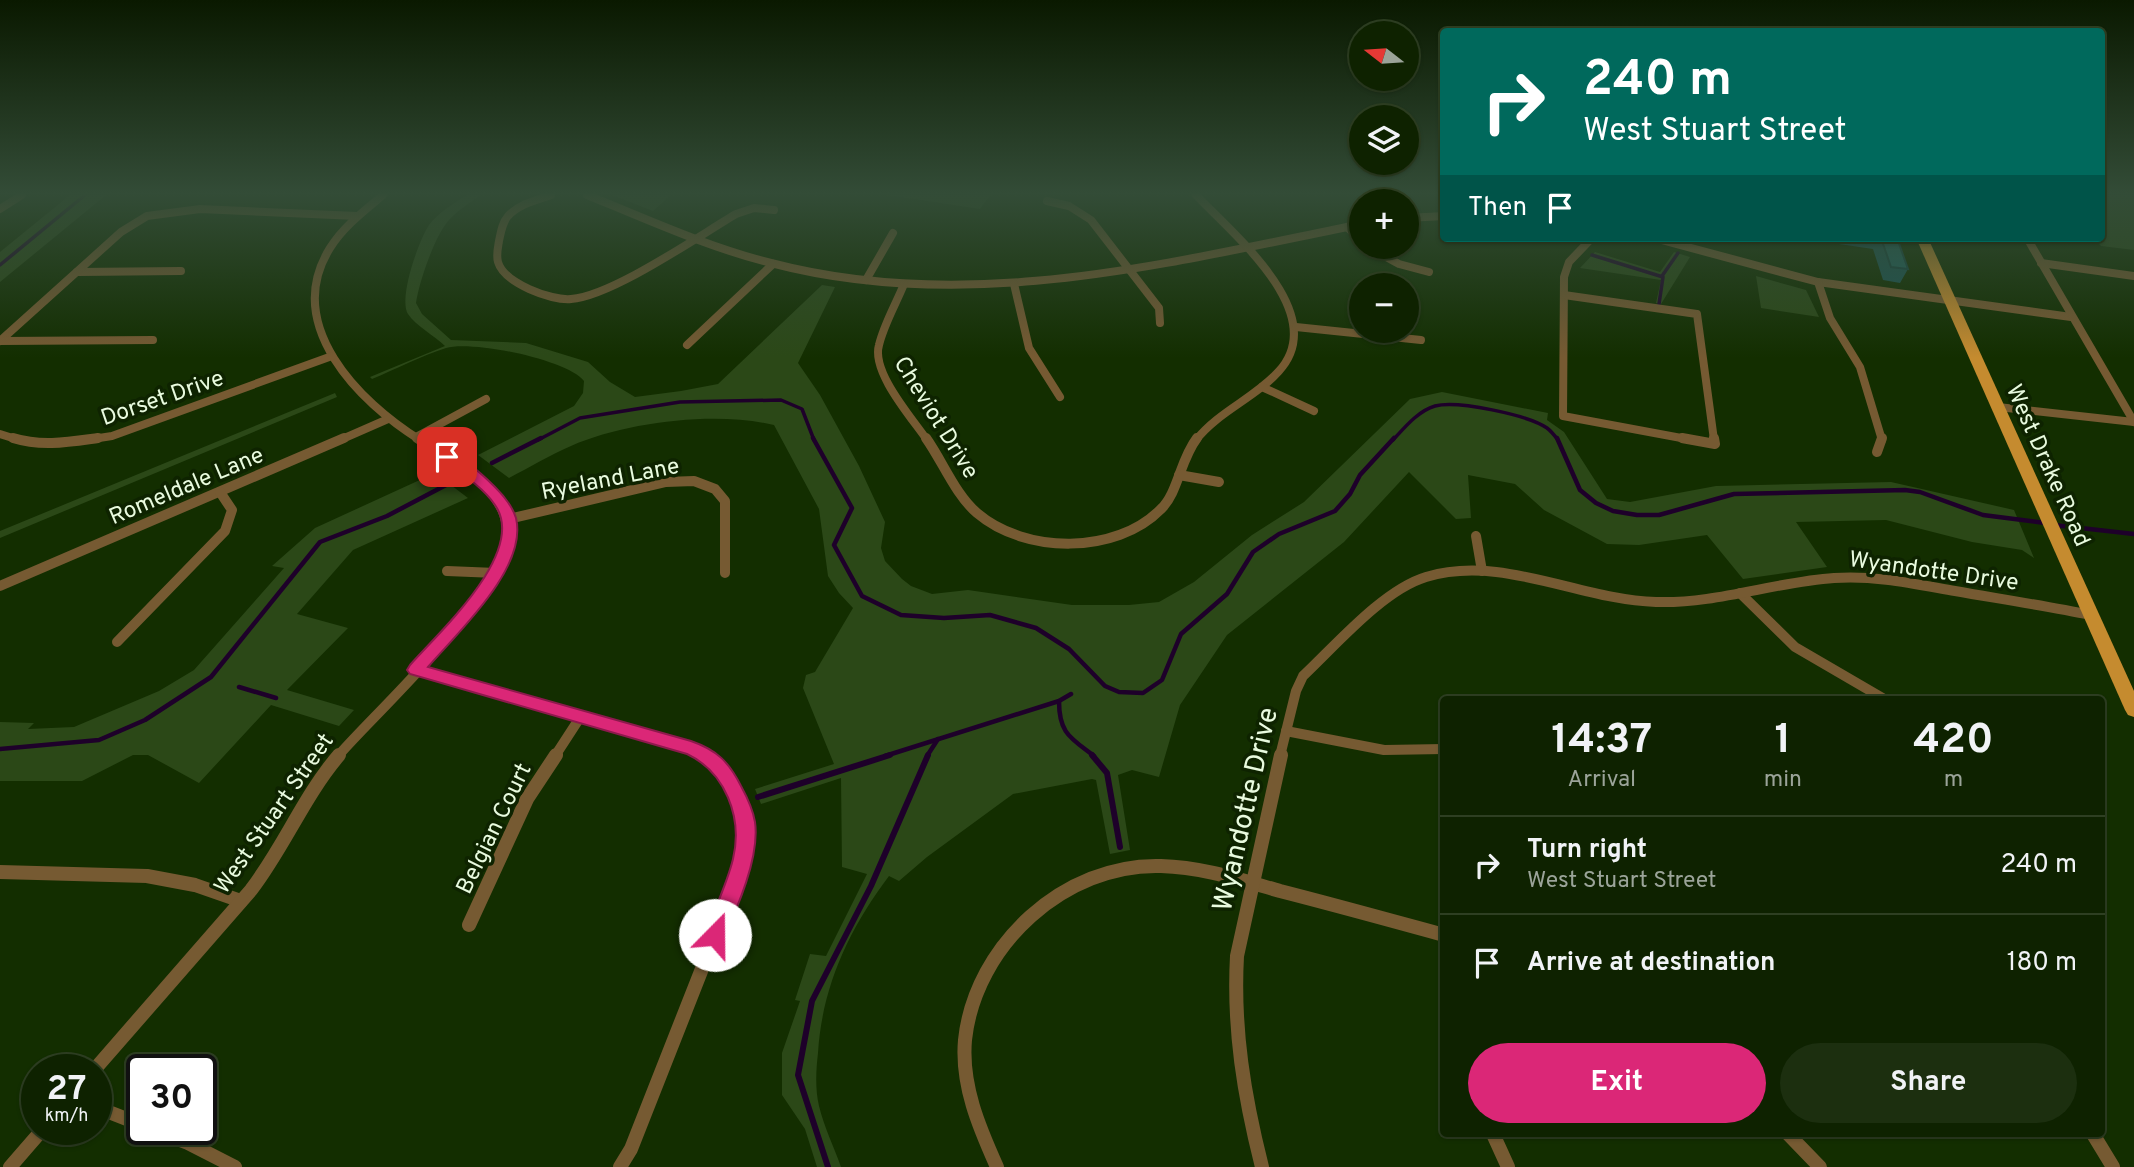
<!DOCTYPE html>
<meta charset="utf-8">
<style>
:root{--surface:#0e2200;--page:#1c2f0f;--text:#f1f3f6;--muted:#9ba499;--line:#2e3f22;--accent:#db2777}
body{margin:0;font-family:Overpass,sans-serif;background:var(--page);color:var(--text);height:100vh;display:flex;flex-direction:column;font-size:26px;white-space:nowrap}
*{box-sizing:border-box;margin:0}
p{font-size:23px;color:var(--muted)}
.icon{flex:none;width:38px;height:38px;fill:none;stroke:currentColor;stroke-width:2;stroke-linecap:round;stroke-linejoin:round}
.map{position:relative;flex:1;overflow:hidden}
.panel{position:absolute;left:1440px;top:696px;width:665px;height:441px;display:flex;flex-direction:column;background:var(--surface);border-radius:7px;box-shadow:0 2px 5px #0004,0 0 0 2px var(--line)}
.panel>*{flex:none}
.hud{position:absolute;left:1440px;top:28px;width:665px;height:214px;border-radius:7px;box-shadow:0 2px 5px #0004,0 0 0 2px var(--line);background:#00695c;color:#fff;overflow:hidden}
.needle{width:46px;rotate:287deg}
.fabs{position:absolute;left:1349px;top:21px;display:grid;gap:14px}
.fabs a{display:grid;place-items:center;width:70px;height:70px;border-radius:50%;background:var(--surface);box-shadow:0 2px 5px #0004,0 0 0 2px var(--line);font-size:35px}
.speed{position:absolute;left:21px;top:1054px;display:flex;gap:14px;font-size:35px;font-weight:700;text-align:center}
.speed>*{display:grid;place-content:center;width:91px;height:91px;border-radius:50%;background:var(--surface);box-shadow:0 2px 5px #0004,0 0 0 2px var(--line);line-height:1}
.speed small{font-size:18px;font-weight:400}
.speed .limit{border:4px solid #111;border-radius:10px;background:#fff;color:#111}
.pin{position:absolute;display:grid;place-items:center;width:60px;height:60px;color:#fff;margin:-30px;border-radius:14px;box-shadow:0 4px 10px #0006}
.me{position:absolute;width:77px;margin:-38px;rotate:22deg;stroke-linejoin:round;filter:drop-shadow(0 0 5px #0008)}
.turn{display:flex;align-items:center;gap:24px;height:147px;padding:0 28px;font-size:32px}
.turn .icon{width:91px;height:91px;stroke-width:2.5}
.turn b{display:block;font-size:49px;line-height:60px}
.then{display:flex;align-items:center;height:66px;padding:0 28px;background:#0003;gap:14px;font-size:26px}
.eta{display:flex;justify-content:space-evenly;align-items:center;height:119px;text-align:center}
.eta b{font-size:42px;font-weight:700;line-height:49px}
.primary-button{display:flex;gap:14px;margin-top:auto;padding:14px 28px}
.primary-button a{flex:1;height:80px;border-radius:42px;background:var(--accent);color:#fff;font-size:28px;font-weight:700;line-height:80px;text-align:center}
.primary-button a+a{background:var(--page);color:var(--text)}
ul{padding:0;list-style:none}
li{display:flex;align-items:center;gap:21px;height:98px;padding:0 28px;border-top:2px solid var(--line)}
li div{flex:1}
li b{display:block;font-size:26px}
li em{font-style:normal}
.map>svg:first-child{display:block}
</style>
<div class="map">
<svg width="2134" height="1167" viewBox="0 0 2134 1167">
<rect width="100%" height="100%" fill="#132e00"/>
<!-- green -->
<g fill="#2b4817">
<path d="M70,195H106L0,282V252Z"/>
<path d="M467,195H480C470,203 458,210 449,220C435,235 419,282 416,303L422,314L451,340L526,343L588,362L610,382L635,397L681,391L718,384L822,285L835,287L798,363L820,395L859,466L885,522L881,548L885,561L902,579L911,586L932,594L968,590L1072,605H1129L1159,602L1194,582L1252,535L1304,502L1410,399L1442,392L1548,413L1547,420L1564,432L1607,499L1630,502L1716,486L1891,482L2014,510L2034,558L2022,550L1972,542L1886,520L1796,522L1827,567L1743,579L1707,535L1639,545L1607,544L1544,510L1515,484L1468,475L1471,518L1456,519L1409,472L1344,542L1227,635L1180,705L1159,777L1132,770L1118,775L1130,850L1110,854L1096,780L1092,779L1013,794L927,857L899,881L889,876C849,929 822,987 818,1053C816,1070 815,1089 819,1106C824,1127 834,1147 841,1167H817L805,1129L782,1095V1053L800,1001L795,1000L810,954L826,956L867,874L842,867L841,778L761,804L755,789L834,764L803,688L806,675L815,672L853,608L839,593L828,576L819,509L774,425C715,411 626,422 571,446C550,455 530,467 509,478L478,455L574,406L583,393L584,381C568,360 472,340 446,348C421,356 396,369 372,379L370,377L445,346C435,336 416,326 408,314C398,298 419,240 429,225C438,213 454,203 467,195Z"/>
<path d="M612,195H671L653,211Z"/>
<path d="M888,195H990L980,209Z"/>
<path d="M2102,195H2134V250L2101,246L2094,238H2102Z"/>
<path d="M1595,252L1660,272L1674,252L1690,257L1661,304L1656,303L1661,280L1580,268Z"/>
<path d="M1756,276L1806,290L1819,317L1761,308Z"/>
<path d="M335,393L337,397L0,538V531Z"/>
<path d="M435,473L468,498L353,550L297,614L348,628L287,690L354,710L339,726L271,705L199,783L148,755H133L82,781H0V722L34,723L28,729L74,727L159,691L194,670L284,568L272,566L315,528Z"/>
</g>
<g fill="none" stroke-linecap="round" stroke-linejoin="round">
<!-- stream-far2 -->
<g stroke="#1e002a" stroke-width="3.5">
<path d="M1592,255L1663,277L1659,304"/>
<path d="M0,265L85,195"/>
<path d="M1662,276L1678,253"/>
<path d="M538,440L580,418L680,402L781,400L802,409L814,440"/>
<path d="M1393,440C1405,427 1418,411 1435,406C1457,400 1528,415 1547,428C1551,431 1555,436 1558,440"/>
</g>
<!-- stream-far1 -->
<g stroke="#1e002a" stroke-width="4.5">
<path d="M813,438L852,508L834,545L862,596L901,615L944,618L990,615L1036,628L1069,649L1105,686L1119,692L1143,693L1162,680L1181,634L1227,594L1253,552L1279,534L1335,511L1350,494L1360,475L1394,438"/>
<path d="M1557,438L1580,490L1596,503L1613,511L1637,515H1659L1734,494L1905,490L1920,492L1983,515L2045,523"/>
<path d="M492,463L541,438"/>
<path d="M2054,525L2134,534"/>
<path d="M239,687L276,698"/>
<path d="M1059,701C1059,734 1071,738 1094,756"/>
<path d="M0,749L99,740L145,720L211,677L320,542L387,516L446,485"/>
<path d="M885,756L1059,701L1071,694"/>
<path d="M927,756L938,739"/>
</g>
<!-- stream -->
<g stroke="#1e002a" stroke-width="6">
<path d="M1092,755L1107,773L1120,847"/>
<path d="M758,797L890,755"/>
<path d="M828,1167L798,1075L812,1001L871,886L928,755"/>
</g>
<!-- street-far2 -->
<g stroke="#765a32" stroke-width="8">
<path d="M383,195C364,211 344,226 330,248C282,325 359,402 420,440"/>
<path d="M551,195C537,200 519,204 508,216C502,223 501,232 499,241C498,247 496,255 498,262C504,283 551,301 571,299C612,296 697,237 736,214L754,208L774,210"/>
<path d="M587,195C647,219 707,247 771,263C969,315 1167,263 1362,224"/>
<path d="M1196,195C1234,235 1331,314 1279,371C1255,398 1219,411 1196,440"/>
<path d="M1047,201L1069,206L1091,220L1159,308L1160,323"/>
<path d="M0,209L22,195"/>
<path d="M1407,218L1444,216"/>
<path d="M1347,227L1362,241"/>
<path d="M1592,238L1569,262L1564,277L1563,416L1692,440"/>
<path d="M1654,238L1818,282L2071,317"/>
<path d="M2027,238L2134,422"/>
<path d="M1368,247L1399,264L1429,272"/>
<path d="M2041,263L2134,276"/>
<path d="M77,272L181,271"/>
<path d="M866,280L893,233"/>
<path d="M1818,282L1830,318L1860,367L1882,440"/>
<path d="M904,284C896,304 884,324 879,345C871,372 912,418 927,440"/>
<path d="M1014,284L1029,348L1060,397"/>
<path d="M1564,295L1697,314L1714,440"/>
<path d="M1296,327L1421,340"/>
<path d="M0,341L121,232L147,216L200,209L357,216"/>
<path d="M0,341L153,340"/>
<path d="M687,345L773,264"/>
<path d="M1262,387L1314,411"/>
<path d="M1998,407L2134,422"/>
<path d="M0,434L19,440"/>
<path d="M416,437L486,399"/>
<path d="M86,440L112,436L332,356"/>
<path d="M340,440L388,419"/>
</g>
<!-- street-far1 -->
<g stroke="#765a32" stroke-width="10">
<path d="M13,438C42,447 69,442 98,438"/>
<path d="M926,438C943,462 955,494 977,513C1025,554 1116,555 1161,509C1178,493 1180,460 1197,438"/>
<path d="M1682,438L1715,444L1714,438"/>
<path d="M1877,452L1882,438"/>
<path d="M1179,475L1219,482"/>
<path d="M509,519L666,482L694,481L715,489L725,501V573"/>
<path d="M1476,536L1482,571"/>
<path d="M447,571L496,573"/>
<path d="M0,586L344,438"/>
<path d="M1740,593L1795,647L1886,700"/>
<path d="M117,642L225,531L232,510L220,492"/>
<path d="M416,670L691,748L705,756"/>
<path d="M1286,731L1384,750L1444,749"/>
<path d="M338,756C377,710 529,575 504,514C489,477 450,458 417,438"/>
<path d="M555,756L581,716"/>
<path d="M1280,756L1296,691L1303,676C1336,645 1383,590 1426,577C1502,554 1580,600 1656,602C1716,604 1774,582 1834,578C1875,575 1915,584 1955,591C2001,599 2046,606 2091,615"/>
</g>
<!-- street -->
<g stroke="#765a32" stroke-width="14">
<path d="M0,872L147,876L195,885L241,901"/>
<path d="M469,925L527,799L556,755"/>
<path d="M95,1069L251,890C284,847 304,796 339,755"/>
<path d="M96,1107L142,1125"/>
<path d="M151,1129L188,1143L235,1167"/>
<path d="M1493,1134L1508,1167"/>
<path d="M1788,1134L1820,1167"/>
<path d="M2093,1134L2113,1167"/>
<path d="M10,1167L43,1129"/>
<path d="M620,1167L631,1149L735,885C747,838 750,783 702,755"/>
<path d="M997,1167C979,1127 961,1085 965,1040C975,945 1065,863 1161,866C1202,867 1241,880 1280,891C1335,905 1389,920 1444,935"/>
<path d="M1262,1167C1244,1096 1233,1029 1237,956L1281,755"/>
</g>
<!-- primary -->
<path fill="#c58b2f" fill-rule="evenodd" d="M1916,238H1928L2134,691V717L2128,715L2125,710Z"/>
</g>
<!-- wall -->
<path fill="#1c5555" d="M1830,238H1902L1899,244L1908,269L1900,283L1883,280L1873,249L1832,243Z"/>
<!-- building -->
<path fill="#206363" stroke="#164545" stroke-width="2" d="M1881,238H1897L1908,269L1891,267Z"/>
<!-- sky -->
<linearGradient id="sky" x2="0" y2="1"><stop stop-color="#0a1900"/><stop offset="0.54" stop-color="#334c37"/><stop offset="1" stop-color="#334c37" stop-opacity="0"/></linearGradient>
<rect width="2134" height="358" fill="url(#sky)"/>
<!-- route -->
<path fill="#db2777" stroke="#8e194d" stroke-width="2" d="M447,452C464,457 483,475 495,487C504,496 512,505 516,518C528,568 458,632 428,667L691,741C717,750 729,762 741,786C747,797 753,810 755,822C760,857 737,909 722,941L715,944L708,941L705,935C714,910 727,884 733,859C743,817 725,772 687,754L410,674L407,670L410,665C438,633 528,552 495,505C482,486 460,473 442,460V454Z"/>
<g text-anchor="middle" stroke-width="7" stroke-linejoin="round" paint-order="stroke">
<!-- street labels -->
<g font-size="23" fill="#e9fbdf" stroke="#0e2300">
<text transform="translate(162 397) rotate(-19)" y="8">Dorset Drive</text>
<text transform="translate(937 417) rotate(58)" y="8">Cheviot Drive</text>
<text transform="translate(2049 465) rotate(66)" y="8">West Drake Road</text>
<text transform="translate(610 478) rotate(-11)" y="8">Ryeland Lane</text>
<text transform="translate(186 485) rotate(-23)" y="8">Romeldale Lane</text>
<text transform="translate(1934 570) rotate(8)" y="8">Wyandotte Drive</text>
<text transform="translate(273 813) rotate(-55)" y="8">West Stuart Street</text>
<text transform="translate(493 828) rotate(-64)" y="8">Belgian Court</text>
</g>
<!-- near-street labels -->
<g font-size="28" fill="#e9fbdf" stroke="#0e2300">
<text transform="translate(1244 809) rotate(-77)" y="10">Wyandotte Drive</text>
</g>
</g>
</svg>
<div class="fabs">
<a><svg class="needle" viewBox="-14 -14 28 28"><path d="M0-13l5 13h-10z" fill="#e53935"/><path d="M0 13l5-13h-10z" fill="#9ba499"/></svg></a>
<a><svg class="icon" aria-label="layers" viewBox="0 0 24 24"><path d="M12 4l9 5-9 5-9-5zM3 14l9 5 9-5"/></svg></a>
<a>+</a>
<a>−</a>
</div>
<div class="speed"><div>27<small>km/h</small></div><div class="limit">30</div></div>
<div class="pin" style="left:447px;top:457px;background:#d93025"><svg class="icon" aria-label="arrive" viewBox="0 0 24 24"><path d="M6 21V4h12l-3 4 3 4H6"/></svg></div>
<svg class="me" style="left:715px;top:935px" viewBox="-20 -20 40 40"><circle r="19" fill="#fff"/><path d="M0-13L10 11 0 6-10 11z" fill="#db2777"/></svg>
<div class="hud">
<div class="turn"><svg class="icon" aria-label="right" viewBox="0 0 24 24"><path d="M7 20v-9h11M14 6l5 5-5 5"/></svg><div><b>240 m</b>West Stuart Street</div></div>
<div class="then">Then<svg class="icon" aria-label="arrive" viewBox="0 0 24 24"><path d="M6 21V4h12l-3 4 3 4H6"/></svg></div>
</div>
<section class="panel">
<div class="eta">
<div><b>14:37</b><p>Arrival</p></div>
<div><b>1</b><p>min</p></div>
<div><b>420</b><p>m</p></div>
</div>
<ul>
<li><svg class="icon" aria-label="right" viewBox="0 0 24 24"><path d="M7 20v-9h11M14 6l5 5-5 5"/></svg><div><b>Turn right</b><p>West Stuart Street</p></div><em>240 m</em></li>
<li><svg class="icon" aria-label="arrive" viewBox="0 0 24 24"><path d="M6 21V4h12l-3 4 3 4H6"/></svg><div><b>Arrive at destination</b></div><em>180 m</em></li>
</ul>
<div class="primary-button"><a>Exit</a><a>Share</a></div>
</section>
</div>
